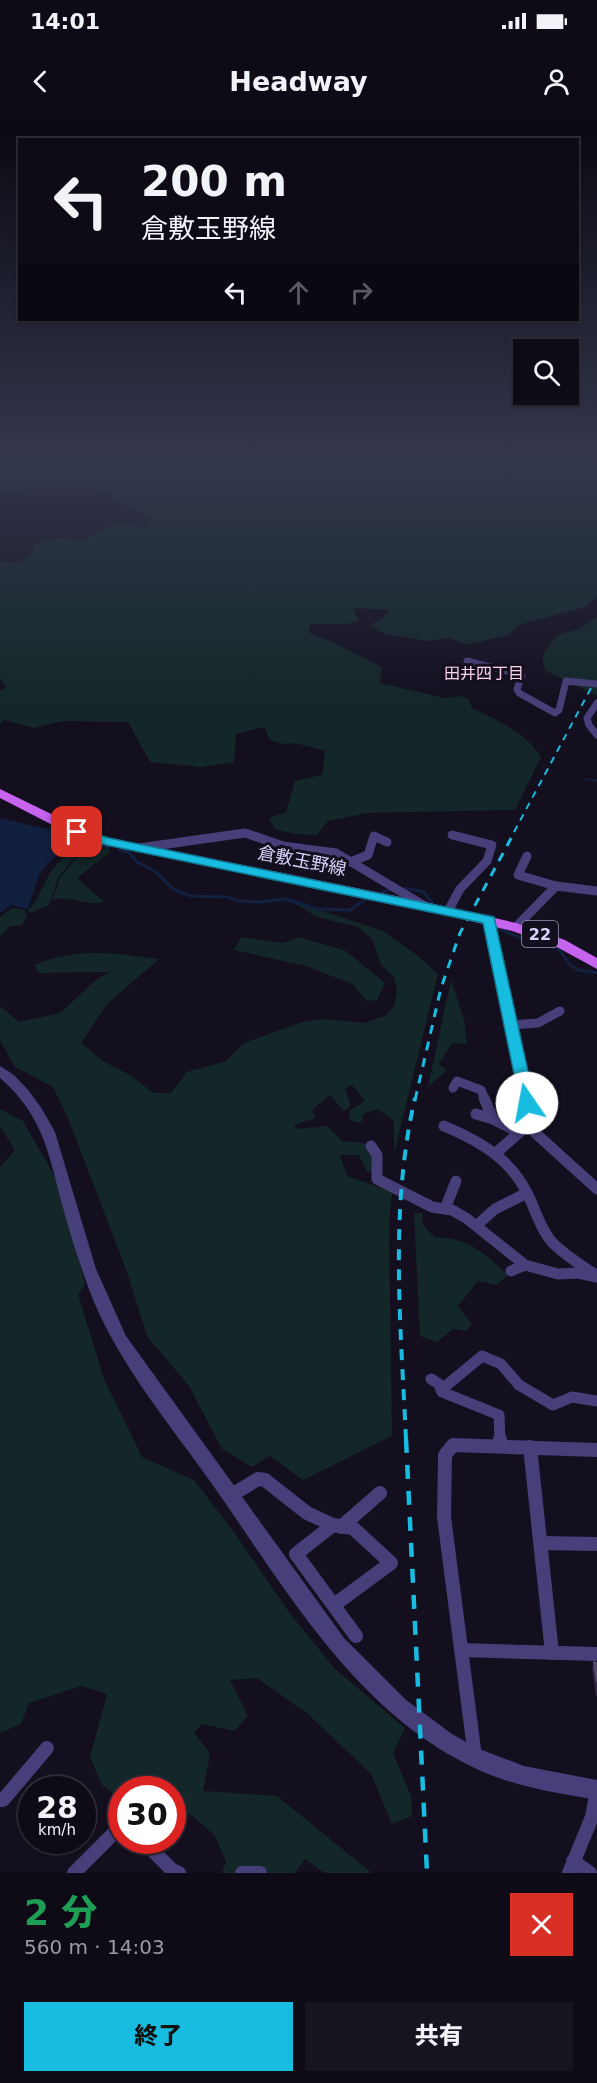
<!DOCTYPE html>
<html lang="ja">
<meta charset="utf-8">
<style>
:root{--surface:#0e0b17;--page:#171420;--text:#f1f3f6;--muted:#9b9ba1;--line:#2e2b36;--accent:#18bce0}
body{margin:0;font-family:"DejaVu Sans","Noto Sans JP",sans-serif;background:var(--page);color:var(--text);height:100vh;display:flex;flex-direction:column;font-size:22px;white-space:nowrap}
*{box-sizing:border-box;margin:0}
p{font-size:20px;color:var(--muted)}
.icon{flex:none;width:33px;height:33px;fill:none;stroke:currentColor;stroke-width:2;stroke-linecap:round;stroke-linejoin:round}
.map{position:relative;height:1753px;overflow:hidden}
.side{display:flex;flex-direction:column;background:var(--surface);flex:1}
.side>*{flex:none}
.top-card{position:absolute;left:18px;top:18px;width:561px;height:183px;border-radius:0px;box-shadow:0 2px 4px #0004,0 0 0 2px var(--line);background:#0e0b17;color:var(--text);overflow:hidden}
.controls{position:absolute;left:513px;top:219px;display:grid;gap:12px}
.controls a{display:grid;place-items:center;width:66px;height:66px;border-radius:0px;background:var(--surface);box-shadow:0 2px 4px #0004,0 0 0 2px var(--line);font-size:30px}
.speed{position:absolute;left:18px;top:1656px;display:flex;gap:12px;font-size:30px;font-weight:700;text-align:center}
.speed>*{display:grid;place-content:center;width:78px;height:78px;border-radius:50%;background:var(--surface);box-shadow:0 2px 4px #0004,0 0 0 2px var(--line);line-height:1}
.speed small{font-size:15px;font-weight:400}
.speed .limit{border:9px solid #d22;background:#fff;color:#111}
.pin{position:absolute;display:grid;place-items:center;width:51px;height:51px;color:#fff;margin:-26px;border-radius:12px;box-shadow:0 3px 9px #0006}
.me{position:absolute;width:66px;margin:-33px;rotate:348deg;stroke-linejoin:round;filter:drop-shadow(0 0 4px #0008)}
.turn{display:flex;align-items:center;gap:21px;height:126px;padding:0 24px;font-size:27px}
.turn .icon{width:78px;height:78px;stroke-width:2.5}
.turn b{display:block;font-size:42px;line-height:51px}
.lanes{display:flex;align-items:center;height:57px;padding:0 24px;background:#0003;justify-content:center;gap:30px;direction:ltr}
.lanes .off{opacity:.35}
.round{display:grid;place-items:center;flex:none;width:63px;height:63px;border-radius:0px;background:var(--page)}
.head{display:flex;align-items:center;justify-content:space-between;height:102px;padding:0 24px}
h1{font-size:36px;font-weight:800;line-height:45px;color:#1e9e55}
.button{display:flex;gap:12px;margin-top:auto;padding:12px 24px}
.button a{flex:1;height:69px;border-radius:0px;background:var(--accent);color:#111;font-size:24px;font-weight:800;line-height:69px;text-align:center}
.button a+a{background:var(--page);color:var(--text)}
.status{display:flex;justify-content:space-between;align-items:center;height:42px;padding:0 30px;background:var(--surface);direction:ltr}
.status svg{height:16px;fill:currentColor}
header{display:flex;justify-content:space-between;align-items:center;height:78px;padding:0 24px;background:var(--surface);font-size:27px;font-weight:800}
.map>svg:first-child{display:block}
</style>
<div class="status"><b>14:01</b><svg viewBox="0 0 49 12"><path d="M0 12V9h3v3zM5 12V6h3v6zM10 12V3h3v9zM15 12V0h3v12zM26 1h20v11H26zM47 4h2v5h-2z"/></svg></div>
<header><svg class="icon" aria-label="back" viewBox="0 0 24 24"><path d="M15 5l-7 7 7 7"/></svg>Headway<svg class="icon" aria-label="person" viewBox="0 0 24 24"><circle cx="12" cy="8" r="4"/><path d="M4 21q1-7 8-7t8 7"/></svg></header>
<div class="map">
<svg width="597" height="1753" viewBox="0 0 597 1753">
<rect width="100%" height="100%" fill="#130f1f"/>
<!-- green -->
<g fill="#132728">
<path d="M0,337H597V476L585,487L518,505L508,515L467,525L449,518L429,521L388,515L378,511L371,504L384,498L389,490L353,488L359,501L346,504H310L309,513L333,522L382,547L380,563L444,578L460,576L469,579L472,588C499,601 524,611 541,637L515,690L367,693L328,701L317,715L295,714L275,709L269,698L286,692L295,661L322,655L325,631L295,623L283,624L270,620L264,607L236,614L234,642L202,647L150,642L128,602L62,601L33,608L4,600L0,604V571L6,567L0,558V441L19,443L35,432L32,424L42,421L63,419L84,421L103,409L124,403L144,408L151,406V400C139,389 129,384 114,380L109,370L40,368L0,373Z"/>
<path d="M597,497V576L545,550L542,536L557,515L579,509Z"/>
<path d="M81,717L110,726V728L84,725L58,758L49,785L30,793L28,790L36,781L51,751Z"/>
<path d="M86,726L109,730V733L77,758L104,782C85,787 70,774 52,780L60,758Z"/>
<path d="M289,780L383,811L417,835L438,854L394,1034V1001L378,989L363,994V1000L359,1003L350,1000L349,991L365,981L352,965L345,969L351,986L344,991L330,975L312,990L316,998L294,1005L297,1009L327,1006L342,1021L364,1023L373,1035L372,1050L367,1052L359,1035H340L347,1056L392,1072L389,1104L392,1316L303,1360L270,1336L252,1347L222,1329L189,1266L147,1216L127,1152L68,998L53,967L15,947L0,920V886L19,902L60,893L96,860L110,852L39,853L34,845C77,827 114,833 159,839L107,884L81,923L103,941L128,954L154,973H171L187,952L226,941L244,923L302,902L322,899L364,903L385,896L395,885L397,870L394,857L381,845L372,819L358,807L317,797Z"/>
<path d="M12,788L25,790L27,797L22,805L9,807L0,817V797Z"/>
<path d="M241,817L283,823L299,817L346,831L385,863L377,880L367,881L352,864L306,846L234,830Z"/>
<path d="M451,860L464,900L467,924L452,923L439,944L447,950L428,967Z"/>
<path d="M0,989L23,1001L59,1064L85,1164L78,1174L104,1259L142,1337L194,1360L233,1411L291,1495L335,1549L405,1608L393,1633L411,1676L412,1696L392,1704L371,1654L308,1594L257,1558L230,1560L248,1596L234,1611L202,1604L194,1613L210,1633L203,1671L277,1676L372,1753H325L305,1739L295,1753H222L226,1742L215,1716L194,1697L173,1683L172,1670L152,1669L145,1665L131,1669L122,1670L121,1673L116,1675L102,1665L90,1637L107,1574L81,1566L29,1583L21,1604L0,1613V1047L15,1030L0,1007Z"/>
<path d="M414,1093H422L423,1105L435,1118C465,1115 487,1135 508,1155L497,1165L478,1161L458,1186L472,1205L466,1211L453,1209L437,1222L420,1216Z"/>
</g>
<!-- water -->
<path fill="#122040" d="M0,698L71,715L59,732L40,753L28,789L11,785L0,793Z"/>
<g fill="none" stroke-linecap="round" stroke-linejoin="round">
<!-- stream-far1 -->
<path stroke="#122040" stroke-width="2" d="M586,659L597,661"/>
<!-- stream -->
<g stroke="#122040" stroke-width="3">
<path d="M68,718L74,716L108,728"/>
<path d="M120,730L129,732L137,742L155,751L173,769L191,776L228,777L237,781L261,782L286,779L318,789L350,790L366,779"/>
<path d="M405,768L424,772L432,783"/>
<path d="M382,772L392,769"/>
<path d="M495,807L530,822L558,828L570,845L578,850L597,853"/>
</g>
<!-- minor-far3 -->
<g stroke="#463f79" stroke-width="7">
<path d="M467,541L519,554L522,556L517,569L519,573L555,593L559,590L566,561L597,564"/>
<path d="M597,583L587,598L589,605L597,615"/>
</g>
<!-- minor-far2 -->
<g stroke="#463f79" stroke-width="9">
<path d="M139,728L245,713L283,726L336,733L425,786"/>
<path d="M527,736L518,755L556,766"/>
<path d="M353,741L368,735L374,716L387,722"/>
<path d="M448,791L460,769L487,741L492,725L452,715"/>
<path d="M489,800V810L525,980"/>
<path d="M516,807L556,766L597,771"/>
<path d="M511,905L538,903L560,891"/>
<path d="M453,968L457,961L481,970L485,980"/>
</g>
<!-- minor-far1 -->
<g stroke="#463f79" stroke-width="11">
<path d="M484,978L493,999"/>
<path d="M525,978L532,1010L597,1069"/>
<path d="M476,994L493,999L519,1012"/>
<path d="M444,1006C480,1021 511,1039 528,1075C536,1091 540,1108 551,1121C564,1135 581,1145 596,1155"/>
<path d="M371,1026L377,1035V1059L432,1087L452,1090L466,1098L525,1145L558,1154L578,1153L597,1157"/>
<path d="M497,1032L522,1010"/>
<path d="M445,1089L456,1061"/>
<path d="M477,1105L495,1089L527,1073"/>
<path d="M511,1151L525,1145"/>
<path d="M431,1259L439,1264L442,1272L499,1295L500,1320"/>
<path d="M441,1270L482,1236L501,1244L519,1265L553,1285L572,1277L597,1281"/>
</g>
<!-- minor -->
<g stroke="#463f79" stroke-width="14">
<path d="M500,1319V1326"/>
<path d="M530,1327L552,1533"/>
<path d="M230,1376L258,1359L265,1360L307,1393L333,1405L353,1408L391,1443L334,1485"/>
<path d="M333,1405L296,1434L356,1516"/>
<path d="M341,1407L380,1373"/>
<path d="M541,1423L597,1424"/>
<path d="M461,1530L597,1534"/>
<path d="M475,1637L444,1397L445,1335L453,1325L597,1330"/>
<path d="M0,1680H3L47,1628"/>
<path d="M142,1720L172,1750L179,1753"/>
<path d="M573,1741L590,1753"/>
<path d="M74,1753L122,1705"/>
<path d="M242,1753H260"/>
<path d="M569,1753L592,1697L597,1670"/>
</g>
<!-- tertiary -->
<path fill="#463f79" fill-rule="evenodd" d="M0,946L14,955L29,971L42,989L55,1012L96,1149L126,1216L344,1518L406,1580L452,1614L477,1628L524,1646L597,1660V1680C563,1674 529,1669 496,1657C363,1606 290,1475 212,1364C171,1306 122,1248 94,1182C82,1152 72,1120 63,1088C49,1036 44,996 0,958Z"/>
<!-- primary -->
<path fill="#c664ef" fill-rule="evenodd" d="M0,669L82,709L109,718L425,782L516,803L565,820L597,838V849L555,826L512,811L425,790L101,724L72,715L0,678Z"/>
<!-- rail-far3 -->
<path stroke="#18bce0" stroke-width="2" stroke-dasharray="7 6" stroke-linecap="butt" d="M514,712L591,568"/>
<!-- rail-far2 -->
<path stroke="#18bce0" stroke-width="3" stroke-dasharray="9 8" stroke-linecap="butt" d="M415,980L441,868L460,813L515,711"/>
<!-- rail-far1 -->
<path stroke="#18bce0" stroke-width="4" stroke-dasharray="11 9" stroke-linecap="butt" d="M406,1320C401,1207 389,1090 415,978"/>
<!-- rail -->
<path stroke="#18bce0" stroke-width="4.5" stroke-dasharray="14 12" stroke-linecap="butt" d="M406,1319L427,1753"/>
</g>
<!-- wall -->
<path fill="#332a4b" d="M594,1542L597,1543V1576H596L592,1548Z"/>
<!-- building -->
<path fill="#453c5e" stroke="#5c5376" stroke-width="1.5" d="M594,1542L597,1543V1562Z"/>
<!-- sky -->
<linearGradient id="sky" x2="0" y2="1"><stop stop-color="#0a0811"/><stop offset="0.58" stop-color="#33374d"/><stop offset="1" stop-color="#33374d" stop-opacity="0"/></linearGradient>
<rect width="597" height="582" fill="url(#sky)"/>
<!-- route -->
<path fill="#18bce0" stroke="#107a92" stroke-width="1.5" d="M77,708L109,718L494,797L535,983L532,987H522L520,983L483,803L106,725L73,714V709Z"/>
<g text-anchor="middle" stroke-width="6" stroke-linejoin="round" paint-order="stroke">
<!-- far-neighbourhood labels -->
<g font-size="16" fill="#fad4e9" stroke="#130f1f">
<text x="484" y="559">田井四丁目</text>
</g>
<!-- shield labels -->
<rect fill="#130f1f" stroke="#9e98b8" stroke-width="1.5" x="522" y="801" width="36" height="26" rx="4.5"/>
<g font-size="16" font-weight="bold" fill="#dad2fa">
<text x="540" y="820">22</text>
</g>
<!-- street labels -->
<g font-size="18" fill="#dad2fa" stroke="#130f1f">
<text transform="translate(302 741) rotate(11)" y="6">倉敷玉野線</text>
</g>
</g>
</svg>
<div class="controls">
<a><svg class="icon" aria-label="search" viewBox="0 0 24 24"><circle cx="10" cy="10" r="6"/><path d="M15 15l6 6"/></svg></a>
</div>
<div class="speed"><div>28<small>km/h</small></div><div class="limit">30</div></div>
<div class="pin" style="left:77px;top:712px;background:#d93025"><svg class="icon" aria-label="arrive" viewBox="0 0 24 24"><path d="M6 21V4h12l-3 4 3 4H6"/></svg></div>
<svg class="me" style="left:527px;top:983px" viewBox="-20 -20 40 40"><circle r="19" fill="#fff"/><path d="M0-13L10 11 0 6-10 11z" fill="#18bce0"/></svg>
<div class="top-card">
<div class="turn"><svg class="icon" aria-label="left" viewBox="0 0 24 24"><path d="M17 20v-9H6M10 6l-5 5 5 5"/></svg><div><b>200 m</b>倉敷玉野線</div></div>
<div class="lanes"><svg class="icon" aria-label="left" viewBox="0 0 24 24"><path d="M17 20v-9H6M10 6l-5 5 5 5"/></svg><svg class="icon off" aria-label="ahead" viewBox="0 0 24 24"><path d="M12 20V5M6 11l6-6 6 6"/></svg><svg class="icon off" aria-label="right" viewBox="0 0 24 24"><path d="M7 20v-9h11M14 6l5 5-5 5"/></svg></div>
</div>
</div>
<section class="side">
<div class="head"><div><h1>2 分</h1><p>560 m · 14:03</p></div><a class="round" style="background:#d93025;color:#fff"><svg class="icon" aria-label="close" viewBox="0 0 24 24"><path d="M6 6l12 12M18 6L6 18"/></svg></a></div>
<div class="button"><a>終了</a><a>共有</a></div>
</section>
